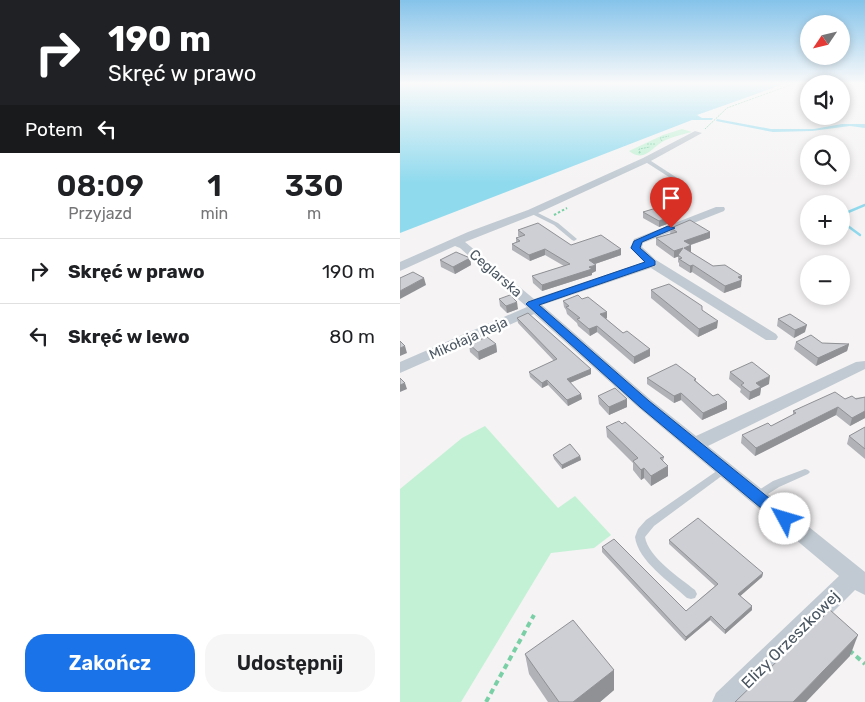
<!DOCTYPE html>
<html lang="pl">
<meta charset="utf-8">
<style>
:root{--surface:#fff;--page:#f6f6f6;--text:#202124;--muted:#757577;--line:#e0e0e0;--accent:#1a73e8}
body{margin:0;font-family:Rubik,sans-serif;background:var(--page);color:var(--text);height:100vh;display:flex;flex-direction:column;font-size:19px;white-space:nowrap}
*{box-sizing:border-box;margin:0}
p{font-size:16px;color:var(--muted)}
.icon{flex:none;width:28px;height:28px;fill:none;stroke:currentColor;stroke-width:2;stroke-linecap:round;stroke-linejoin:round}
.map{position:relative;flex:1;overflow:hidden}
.panel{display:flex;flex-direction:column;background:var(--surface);width:400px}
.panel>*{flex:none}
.hud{background:#202124;color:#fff;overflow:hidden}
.needle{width:32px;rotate:235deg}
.buttons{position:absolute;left:400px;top:15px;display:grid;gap:10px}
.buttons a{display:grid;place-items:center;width:50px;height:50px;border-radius:50%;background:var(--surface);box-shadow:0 2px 8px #0003;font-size:25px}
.pin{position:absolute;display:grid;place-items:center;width:42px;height:42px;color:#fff;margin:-51px -21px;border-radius:50% 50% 50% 0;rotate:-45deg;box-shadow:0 0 5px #0007}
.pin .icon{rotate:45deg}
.me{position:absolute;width:55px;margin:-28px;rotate:309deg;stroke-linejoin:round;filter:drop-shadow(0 0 4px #0008)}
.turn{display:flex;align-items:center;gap:18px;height:105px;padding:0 25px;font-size:22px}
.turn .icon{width:65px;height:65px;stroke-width:2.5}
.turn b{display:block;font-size:35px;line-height:42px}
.then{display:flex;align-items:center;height:48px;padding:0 25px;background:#0003;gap:10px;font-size:19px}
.eta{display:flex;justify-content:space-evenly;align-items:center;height:85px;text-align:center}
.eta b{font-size:30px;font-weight:600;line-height:35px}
.cta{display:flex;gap:10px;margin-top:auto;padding:10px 25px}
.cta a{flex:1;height:58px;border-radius:20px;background:var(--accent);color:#fff;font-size:20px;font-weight:600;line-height:58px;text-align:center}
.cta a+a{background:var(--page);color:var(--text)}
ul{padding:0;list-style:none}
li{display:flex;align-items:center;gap:15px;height:65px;padding:0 25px;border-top:1px solid var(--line)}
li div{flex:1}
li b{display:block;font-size:19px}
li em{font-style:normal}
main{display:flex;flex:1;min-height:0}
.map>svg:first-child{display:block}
</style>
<main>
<section class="panel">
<div class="hud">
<div class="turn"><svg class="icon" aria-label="right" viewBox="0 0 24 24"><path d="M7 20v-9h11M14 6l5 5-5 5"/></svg><div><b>190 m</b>Skręć w prawo</div></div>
<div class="then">Potem<svg class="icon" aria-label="left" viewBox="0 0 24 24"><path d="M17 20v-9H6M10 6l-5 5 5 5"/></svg></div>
</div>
<div class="eta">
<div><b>08:09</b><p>Przyjazd</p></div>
<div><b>1</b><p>min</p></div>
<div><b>330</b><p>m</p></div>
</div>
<ul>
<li><svg class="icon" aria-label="right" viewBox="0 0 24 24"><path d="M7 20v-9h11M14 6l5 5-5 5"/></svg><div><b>Skręć w prawo</b></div><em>190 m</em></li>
<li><svg class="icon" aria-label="left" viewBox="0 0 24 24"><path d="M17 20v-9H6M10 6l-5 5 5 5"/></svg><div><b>Skręć w lewo</b></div><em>80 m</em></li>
</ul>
<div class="cta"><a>Zakończ</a><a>Udostępnij</a></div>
</section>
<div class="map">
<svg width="465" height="702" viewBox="0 0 465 702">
<rect width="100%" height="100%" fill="#f5f3f3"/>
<!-- green -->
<g fill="#c3f1d5">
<path d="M282,129L292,132C284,134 275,136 268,139C252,145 246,164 229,151L263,135Z"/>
<path d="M85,426L158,508L175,496L211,535L194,548L151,553L61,702H0V489L62,438Z"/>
</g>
<!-- water -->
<g fill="#90daee">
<path d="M0,84H384L297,115L302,118H313L312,120H292L0,233Z"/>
<path d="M317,119L371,129H414L442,124H465V128L450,126L412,131L373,132L316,121Z"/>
</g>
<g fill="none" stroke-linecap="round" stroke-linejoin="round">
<!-- stream -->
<g stroke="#90daee" stroke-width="2.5">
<path d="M441,215L465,205"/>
<path d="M441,221L460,235"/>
</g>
<!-- path-far2 -->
<g stroke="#7ad0a6" stroke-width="1" stroke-dasharray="2 1" stroke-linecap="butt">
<path d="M305,129L327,108L393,84"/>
<path d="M262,141L260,138L269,136"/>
<path d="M247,144H255"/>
<path d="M240,153L239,149L250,147"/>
</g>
<!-- path-far1 -->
<g stroke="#7ad0a6" stroke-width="2" stroke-dasharray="2.5 2" stroke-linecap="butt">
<path d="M239,152L240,153"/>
<path d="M154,215L167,208"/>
</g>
<!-- path -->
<g stroke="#7ad0a6" stroke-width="4" stroke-dasharray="5.5 4" stroke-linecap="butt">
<path d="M449,650L465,664"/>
<path d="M86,702L134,615"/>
</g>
<!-- service -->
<g fill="#c1cad2" fill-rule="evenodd">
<path d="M244,159H248L288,185L283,186L244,161Z"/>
<path d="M132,210L158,223L177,239L174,241L172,240L154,225L130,213L129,212Z"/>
<path d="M324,467L327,468L329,470L327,472L254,526L245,537C248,557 280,578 295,590L297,594L295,598L291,599L287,598C270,582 238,561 235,537L238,529L246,520L321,468Z"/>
<path d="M405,469L408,470L410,472L408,474L379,487L360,499L357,500L354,499L352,496L354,493L373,481Z"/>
</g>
<!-- minor -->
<path fill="#c1cad2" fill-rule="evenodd" d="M295,131L302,133L249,162L136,214L65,242L134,299L244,262L230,248L234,239L316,207H324L325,209L324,211L243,243L242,247L256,260L376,334L378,337L376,340H366L251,268L142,305L251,400L296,436L456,362L465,361V369L308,446L465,572V595L455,590L343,702H312L316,693L439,576L239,408L134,314L0,373V362L127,307L60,248L55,246L0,271V262L68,232L128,210L243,158Z"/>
</g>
<!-- wall -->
<g fill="#b0b2b7">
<path d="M243,212L278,220L259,227L243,218Z"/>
<path d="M271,228L310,232V238L291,245L290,252L313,266L341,279V287L324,293L292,272L290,273L279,266V263L278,262V256L274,258L256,245V238L270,234Z"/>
<path d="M118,230L171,245L221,249V255L195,264L196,271L192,273V275L142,291L133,283L132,276L164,266L145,255L130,261L112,250V244L116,242V238L120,237L118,236Z"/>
<path d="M70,258L71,265L55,274L41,267L40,260Z"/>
<path d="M251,290L302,310L317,328L298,337L251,298Z"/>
<path d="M99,299L118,309L107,313L100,306Z"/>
<path d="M163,301L207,318L206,319L223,333L250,349V356L234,364L197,332L190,336L178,326L177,323L167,314L166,310L164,307Z"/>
<path d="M117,318L191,369V374L170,383L182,399L168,406L148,385L142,388L130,377L129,372L154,361L118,323Z"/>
<path d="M378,319L405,332L394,338L377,326Z"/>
<path d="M396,342L422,343L449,344L447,351L416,366L394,349Z"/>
<path d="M69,344H96L97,352L79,360L70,352Z"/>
<path d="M330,372L369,384L361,388L360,395L349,400L340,392L341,389L329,379Z"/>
<path d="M247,378L296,379V381L313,396L327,402V409L302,420L281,400L274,403L247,384Z"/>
<path d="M198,396L227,407L209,415L199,404Z"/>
<path d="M465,397V418L450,426L436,415L355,456L341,443L342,435L371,426L393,415V411L445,399Z"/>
<path d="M222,424L264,457L263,461L268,476L251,486L244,478L241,480L233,470V463L207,437L206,427Z"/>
<path d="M465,427V459L447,444L449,436Z"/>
<path d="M153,455L180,456L181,460L162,469L154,459Z"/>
<path d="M269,540L363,573L362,577L340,596L352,606V610L325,634L310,620L285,641L202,552V547L286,611L315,586L269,544Z"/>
<path d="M125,654L214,670V690L200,702H148L129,674Z"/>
</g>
<!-- shaded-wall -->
<g fill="#909195">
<path d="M278,214V220L259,227V221Z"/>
<path d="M310,232V238L284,247V241Z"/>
<path d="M291,245V252L283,254L284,248Z"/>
<path d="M283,248V255L274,258V251Z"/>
<path d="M145,249V255L130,261L129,255Z"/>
<path d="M221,249V255L189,266V260Z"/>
<path d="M70,258L71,265L55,274L53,267Z"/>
<path d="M196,265V271L192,273V275L142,291V285Z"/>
<path d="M293,265L292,272L290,273V266Z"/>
<path d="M342,276L341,287L324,293L325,286L338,277Z"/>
<path d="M24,278L26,285L0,299V291Z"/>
<path d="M117,302L118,309L107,313L106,306Z"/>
<path d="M207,312V318L201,321L200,314Z"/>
<path d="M318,321L317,328L298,337L299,329Z"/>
<path d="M407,325L405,332L394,338L395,330Z"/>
<path d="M197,326V332L190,336L189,329Z"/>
<path d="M96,344L97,352L79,360L78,352Z"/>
<path d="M449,344L447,351L416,366L418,358Z"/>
<path d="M5,346L7,353L0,356V348Z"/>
<path d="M250,349V356L234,364V357Z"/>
<path d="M191,369V374L167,384V379Z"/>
<path d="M370,376L369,384L361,388L360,395L349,400L350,392L356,383Z"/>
<path d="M147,380L148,385L142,388V383Z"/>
<path d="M5,383L7,389L0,392V385Z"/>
<path d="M281,393V400L274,403V396Z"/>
<path d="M181,394L182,399L168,406L167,400Z"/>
<path d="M227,399V407L209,415V407Z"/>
<path d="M327,402V409L302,420L303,413Z"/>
<path d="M438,407L436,415L355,456L356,448Z"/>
<path d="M465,411V418L450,426L452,418Z"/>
<path d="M180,456L181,460L162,469V465Z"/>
<path d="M268,466V476L251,486V476Z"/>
<path d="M244,468V478L241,480V470Z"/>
<path d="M363,573L362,577L338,598V594Z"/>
<path d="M352,606V610L325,634V630Z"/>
<path d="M311,616L310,620L285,641L286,637Z"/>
<path d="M458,635L450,656L406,702H393Z"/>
<path d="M214,670V690L200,702H173Z"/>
</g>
<!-- building -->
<g fill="#cdcfd5" stroke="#909195">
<path d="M263,206L278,214L259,221L243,212Z"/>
<path d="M290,220L310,232L284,241L291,245L284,248L313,266L325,265L342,276L338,277L342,280L325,286L293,265L290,266L279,259L282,258L278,255L283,248L274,251L256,238L277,232L271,228Z"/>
<path d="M138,223L171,245L201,235L221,249L189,260L196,265L189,267L192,269L142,285L132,276L170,264L145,249L129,255L112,244L120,241L116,238L125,235L118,230Z"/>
<path d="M56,252L70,258L53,267L40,260Z"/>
<path d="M13,272L24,278L0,291V278Z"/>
<path d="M269,284L302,306V310L318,321L299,329L251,290Z"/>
<path d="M110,295L117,302L106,306L99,299Z"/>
<path d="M178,295L182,299L188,297L207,312L200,314L223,333L227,331L250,349L234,357L197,326L189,329L177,319L180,318L166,307L169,306L163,301Z"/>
<path d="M128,313L191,369L167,379L181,394L167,400L147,380L142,383L129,372L157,359L117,318Z"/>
<path d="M390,314L407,325L395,330L378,319Z"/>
<path d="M411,335L422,343L449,344L418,358L396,342Z"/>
<path d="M87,337L96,344L78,352L69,344Z"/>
<path d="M0,341L5,346L0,348Z"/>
<path d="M352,362L370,376L356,383L361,387L350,392L341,385L344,383L330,372Z"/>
<path d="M276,364L296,379L294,380L313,396L318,394L327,402L303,413L281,393L274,396L247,378Z"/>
<path d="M0,378L5,383L0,385Z"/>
<path d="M215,388L227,399L209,407L198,396Z"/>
<path d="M435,392L445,399L452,396L456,399L465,397V411L452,418L438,407L356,448L342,435L368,423L371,426L396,413L393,411Z"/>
<path d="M219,421L222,424L225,422L264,457L260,458L268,466L251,476L244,468L241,470L233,461L238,458L206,427Z"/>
<path d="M465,427V449L449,436Z"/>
<path d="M170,444L180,456L162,465L153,455Z"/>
<path d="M298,518L363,573L338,594L352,606L325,630L311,616L286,637L202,547L214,539L286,611L318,584L269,540Z"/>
<path d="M430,610L458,635L393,702H335Z"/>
<path d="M173,620L214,670L173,702H159L125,654Z"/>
</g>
<!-- sky -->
<linearGradient id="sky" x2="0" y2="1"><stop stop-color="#85c3ea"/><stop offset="0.46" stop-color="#fafafa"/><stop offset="1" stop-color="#fafafa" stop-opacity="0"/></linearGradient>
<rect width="465" height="182" fill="url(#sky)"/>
<!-- route -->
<path fill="#1a73e8" stroke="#114b97" d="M268,226L275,228L242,242L240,248L255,261V265L139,305L249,401L390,515L392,519L390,523L385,525L379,523L240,407L126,304L128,302L245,262L231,248L234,241Z"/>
<g text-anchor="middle" stroke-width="5" stroke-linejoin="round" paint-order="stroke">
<!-- street labels -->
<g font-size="14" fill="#4a5661" stroke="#fff">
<text transform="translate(96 273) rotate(41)" y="5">Ceglarska</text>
<text transform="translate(68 338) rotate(-24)" y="5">Mikołaja Reja</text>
</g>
<!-- near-street labels -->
<g font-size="16" fill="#4a5661" stroke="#fff">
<text transform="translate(390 639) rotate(-45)" y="6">Elizy Orzeszkowej</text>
</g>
</g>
</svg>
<div class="buttons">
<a><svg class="needle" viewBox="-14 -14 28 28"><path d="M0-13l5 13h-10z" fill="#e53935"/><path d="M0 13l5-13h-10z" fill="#757577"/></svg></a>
<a><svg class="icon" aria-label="sound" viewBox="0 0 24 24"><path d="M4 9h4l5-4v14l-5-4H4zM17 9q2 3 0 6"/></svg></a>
<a><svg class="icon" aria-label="search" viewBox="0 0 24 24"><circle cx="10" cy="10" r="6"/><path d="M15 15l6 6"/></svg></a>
<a>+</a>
<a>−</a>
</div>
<div class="pin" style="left:271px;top:228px;background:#d93025"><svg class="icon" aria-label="arrive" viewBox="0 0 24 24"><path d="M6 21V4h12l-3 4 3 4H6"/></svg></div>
<svg class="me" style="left:385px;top:519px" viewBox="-20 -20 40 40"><circle r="19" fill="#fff"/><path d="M0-13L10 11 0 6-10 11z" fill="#1a73e8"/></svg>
</div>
</main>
